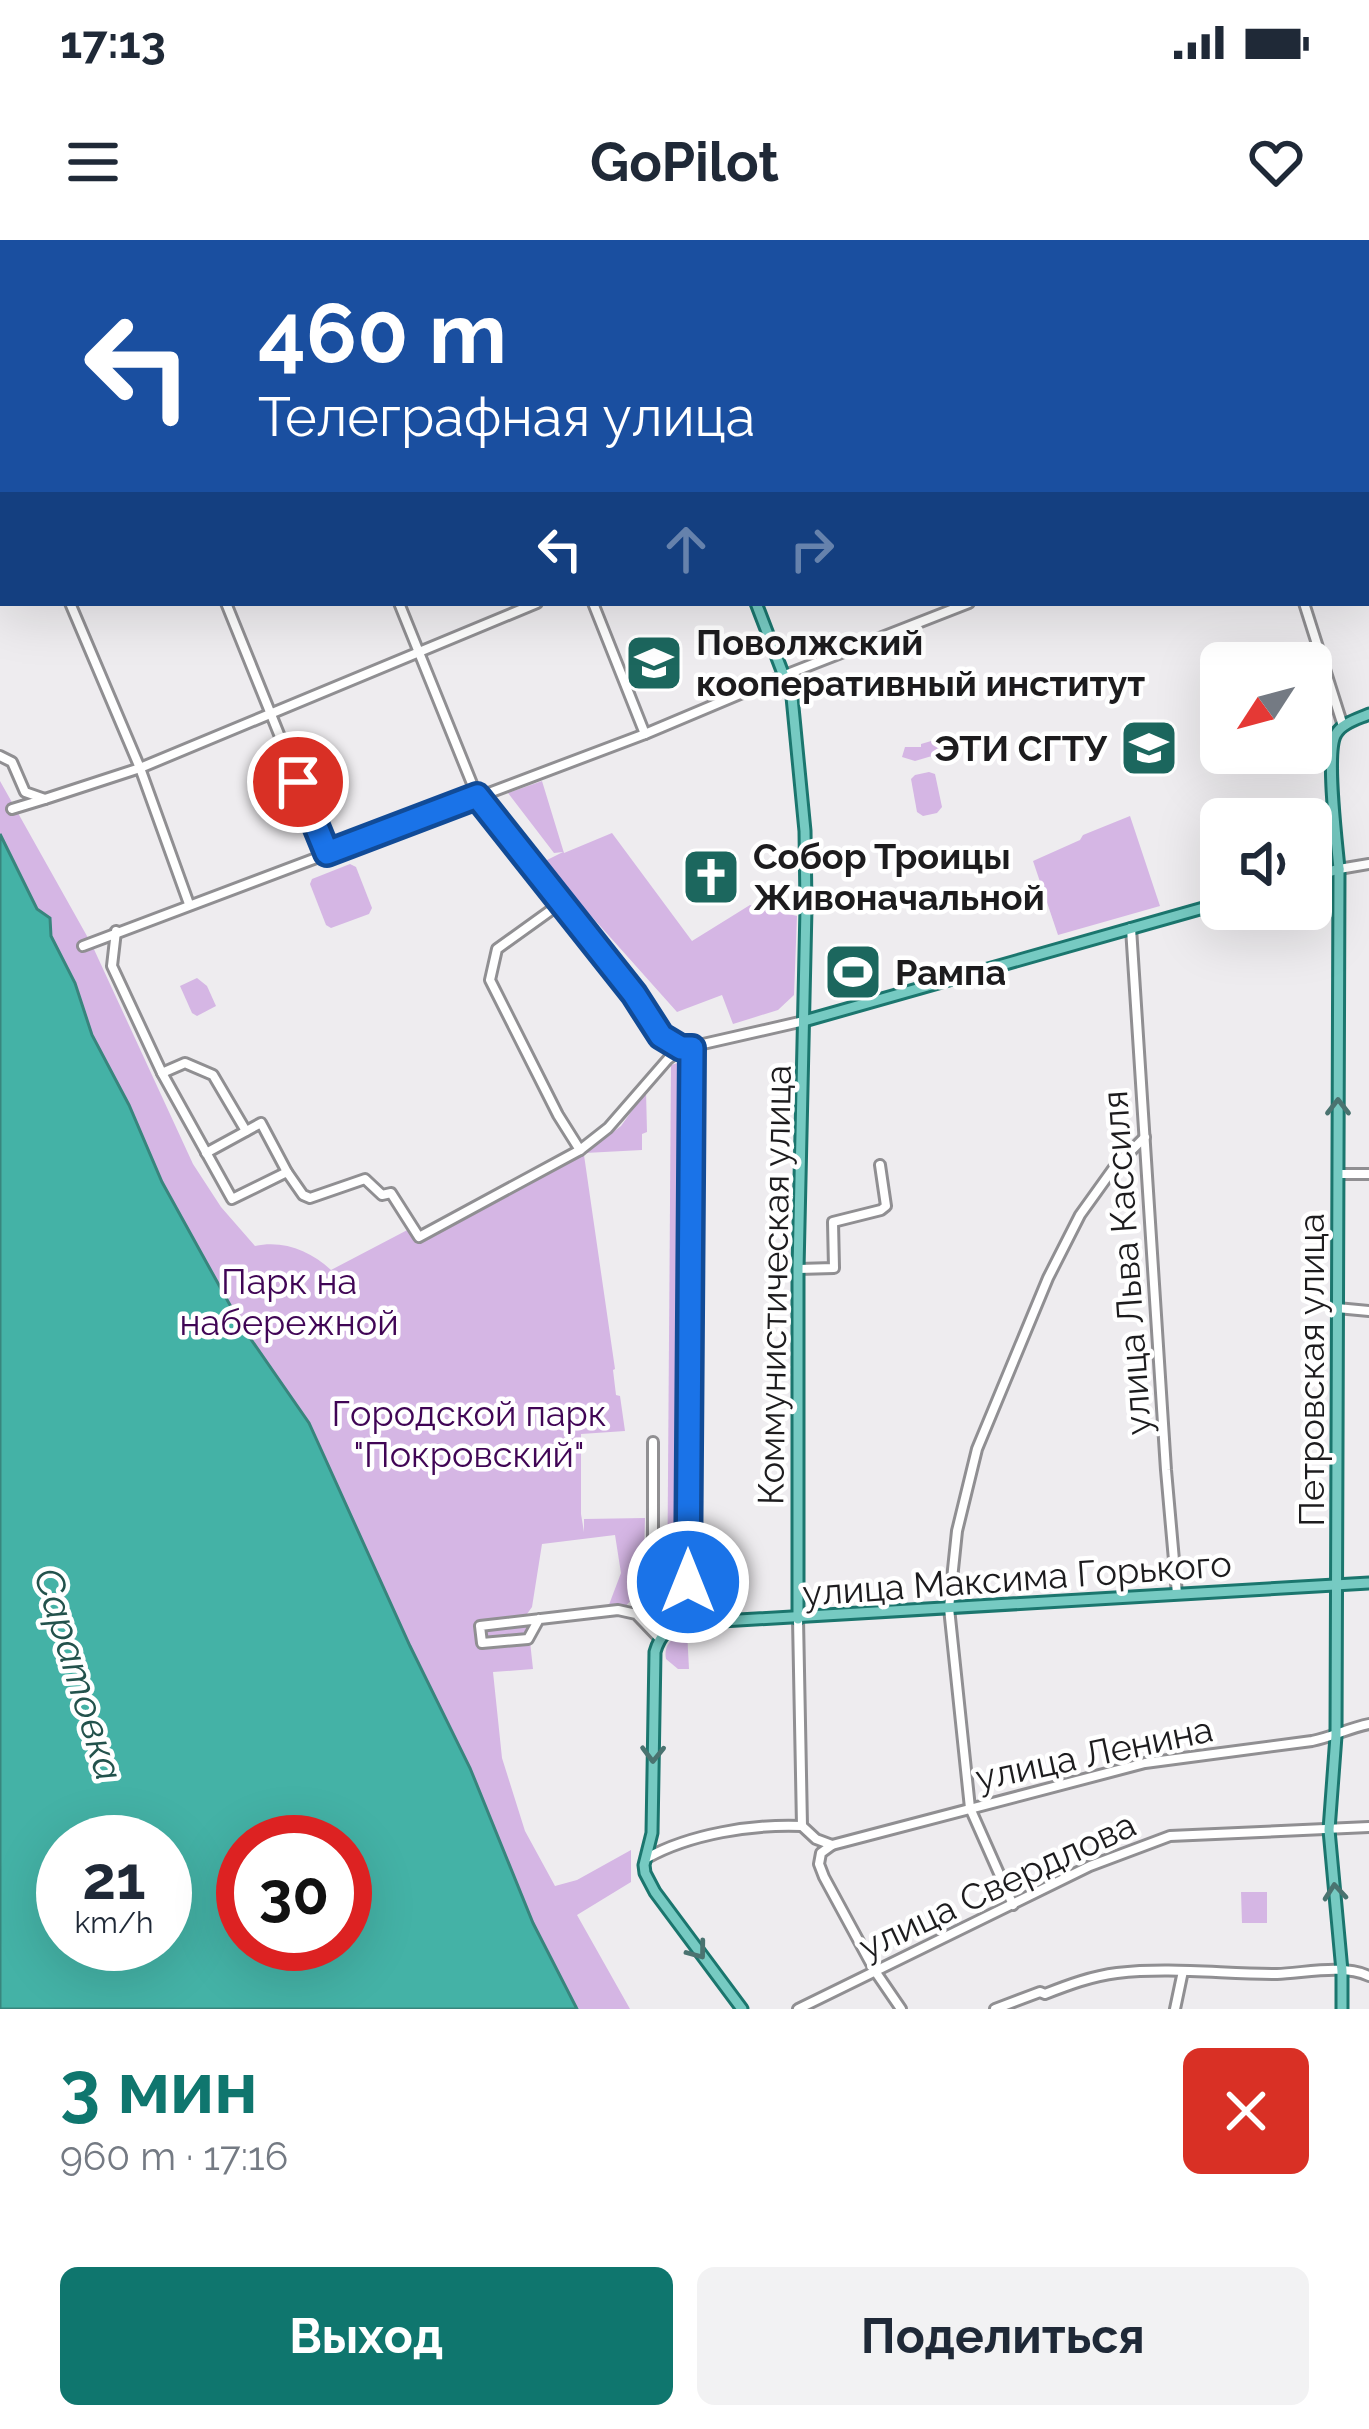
<!DOCTYPE html>
<html lang="ru">
<meta charset="utf-8">
<style>
:root{--surface:#fff;--page:#f2f2f3;--text:#1f2937;--muted:#747a83;--accent:#0f766e}
body{margin:0;font-family:Raleway,sans-serif;background:var(--page);color:var(--text);height:100vh;display:flex;flex-direction:column;font-size:45px;white-space:nowrap}
*{box-sizing:border-box;margin:0}
p{font-size:39px;color:var(--muted)}
.icon{flex:none;width:66px;height:66px;fill:none;stroke:currentColor;stroke-width:2;stroke-linecap:round;stroke-linejoin:round}
.map{position:relative;height:1769px;overflow:hidden}
.side{display:flex;flex-direction:column;background:var(--surface);flex:1}
.side>*{flex:none}
.banner{position:absolute;left:0px;top:0px;width:1371px;height:366px;box-shadow:0 12px 48px #0002;background:#1a4fa0;color:#fff;overflow:hidden}
.needle{width:78px;rotate:234deg}
.buttons{position:absolute;left:1200px;top:402px;display:grid;gap:24px}
.buttons a{display:grid;place-items:center;width:132px;height:132px;border-radius:18px;background:var(--surface);box-shadow:0 12px 48px #0002;font-size:60px}
.speed{position:absolute;left:36px;top:1575px;display:flex;gap:24px;font-size:60px;font-weight:700;text-align:center}
.speed>*{display:grid;place-content:center;width:156px;height:156px;border-radius:50%;background:var(--surface);box-shadow:0 12px 48px #0002;line-height:1}
.speed small{font-size:30px;font-weight:400}
.speed .limit{border:18px solid #d22;background:#fff;color:#111}
.pin{position:absolute;display:grid;place-items:center;width:102px;height:102px;color:#fff;margin:-51px;border:6px solid #fff;border-radius:50%;box-shadow:0 3px 12px #0007}
.me{position:absolute;width:132px;margin:-66px;rotate:0deg;stroke-linejoin:round;filter:drop-shadow(0 0 9px #0008)}
.turn{display:flex;align-items:center;gap:42px;height:252px;padding:0 60px;font-size:54px}
.turn .icon{width:156px;height:156px;stroke-width:2.5}
.turn b{display:block;font-size:84px;line-height:102px}
.lanes{display:flex;align-items:center;height:114px;padding:0 60px;background:#0003;justify-content:center;gap:60px;direction:ltr}
.lanes .off{opacity:.35}
.round{display:grid;place-items:center;flex:none;width:126px;height:126px;border-radius:18px;background:var(--page)}
.headline{display:flex;align-items:center;justify-content:space-between;height:204px;padding:0 60px}
h1{font-size:72px;font-weight:700;line-height:90px;color:var(--accent)}
.action{display:flex;gap:24px;margin-top:auto;padding:24px 60px}
.action a{flex:1;height:138px;border-radius:18px;background:var(--accent);color:#fff;font-size:48px;font-weight:700;line-height:138px;text-align:center}
.action a+a{background:var(--page);color:var(--text)}
.status{display:flex;justify-content:space-between;align-items:center;height:84px;padding:0 60px;background:var(--surface);direction:ltr}
.status svg{height:33px;fill:currentColor}
header{display:flex;justify-content:space-between;align-items:center;height:156px;padding:0 60px;background:var(--surface);font-size:54px;font-weight:700}
.map>svg:first-child{display:block}
</style>
<div class="status"><b>17:13</b><svg viewBox="0 0 49 12"><path d="M0 12V9h3v3zM5 12V6h3v6zM10 12V3h3v9zM15 12V0h3v12zM26 1h20v11H26zM47 4h2v5h-2z"/></svg></div>
<header><svg class="icon" aria-label="menu" viewBox="0 0 24 24"><path d="M4 6h16M4 12h16M4 18h16"/></svg>GoPilot<svg class="icon" aria-label="heart" viewBox="0 0 24 24"><path d="M12 20l-8-8c-3-5 5-10 8-4 3-6 11-1 8 4z"/></svg></header>
<div class="map">
<svg width="1369" height="1769" viewBox="0 0 1369 1769">
<rect width="100%" height="100%" fill="#eeecef"/>
<!-- green -->
<g fill="#d5b6e4">
<path d="M955,494L959,508L915,521L902,517L905,507H921V504Z"/>
<path d="M929,532L935,534L942,567L937,573L923,576L917,572L911,539L915,535Z"/>
<path d="M0,541L92,705L193,924L221,967L255,1006C284,1000 310,1011 331,1030L415,986L425,1001L584,915L615,1129L613,1130L616,1155L620,1156L625,1191L581,1194V1274L584,1292V1279L645,1278L643,1347L623,1369L607,1370L621,1333L615,1295L542,1304L532,1367L527,1374L533,1429L493,1432L502,1518L525,1591L555,1646L577,1640L631,1610V1642L577,1675L630,1769H577L533,1683L470,1528L410,1406L309,1183L241,1085L162,942L129,865L92,795L75,743L51,696V680L37,669L0,594Z"/>
<path d="M542,541L564,613L612,593L692,701L750,665L797,676L794,755L778,770L733,784L722,755L677,772L543,622L563,612L554,613L508,553Z"/>
<path d="M1130,576L1160,666L1058,695L1033,621L1080,600L1083,595Z"/>
<path d="M350,624L356,627L372,668L369,674L331,688L326,685L310,644L312,639Z"/>
<path d="M868,720L872,736L839,745L835,729Z"/>
<path d="M197,738L207,746L216,766L197,776L192,773L180,746Z"/>
<path d="M687,820L684,1373H667L671,825Z"/>
<path d="M646,851L647,892L642,894V910L585,913L621,886Z"/>
<path d="M687,1391L689,1429H678L666,1419C663,1404 674,1396 687,1391Z"/>
<path d="M1241,1652H1267V1683H1242Z"/>
</g>
<!-- water -->
<path fill="#44b2a6" stroke="#38857d" stroke-width="3" fill-rule="evenodd" d="M0,594L37,669L50,678L51,696L75,743L92,795L129,865L162,942L241,1085L309,1183L410,1406L470,1528L533,1683L577,1769H0ZM63,1602H165V1704H63ZM243,1602H345V1704H243Z"/>
<g fill="none" stroke-linecap="round" stroke-linejoin="round">
<!-- minor casing -->
<g stroke="#908f92" stroke-width="14">
<g id="minor">
<path d="M72,0L73,3"/>
<path d="M248,0L250,3"/>
<path d="M437,0L439,3"/>
<path d="M769,0L770,3"/>
<path d="M901,0L903,3"/>
<path d="M995,0L996,3"/>
<path d="M539,3L546,0"/>
<path d="M938,3L947,0"/>
<path d="M1219,3L1226,0"/>
<path d="M1368,41H1369"/>
<path d="M0,197L3,204"/>
<path d="M1368,222H1369"/>
<path d="M0,230L3,229"/>
<path d="M1368,261L1369,265"/>
<path d="M70,363L140,528L189,664"/>
<path d="M226,363L327,613"/>
<path d="M399,363L477,556L634,754L661,796L681,809"/>
<path d="M593,363L645,494"/>
<path d="M1304,363L1343,486"/>
<path d="M0,516L12,522L25,552L45,559L12,569"/>
<path d="M45,559L140,528L537,363"/>
<path d="M1339,629L1369,624"/>
<path d="M561,663L497,709L490,740L558,875L580,910"/>
<path d="M1131,688L1166,1230L1177,1354"/>
<path d="M116,691L112,726L162,833L232,959L287,932L303,955L310,958L365,939L382,955L391,953L419,997L580,910L608,888L668,819L681,809L804,781"/>
<path d="M83,706L645,494L785,435L969,363"/>
<path d="M162,833L185,823L213,835L246,891"/>
<path d="M206,913L261,883L287,932"/>
<path d="M1338,934H1369"/>
<path d="M798,1029L834,1028L833,982L881,970L886,966L880,925"/>
<path d="M1337,1068L1369,1071"/>
<path d="M653,1202V1369L659,1396"/>
<path d="M539,1379L528,1399L482,1403L480,1386L618,1370L636,1374L659,1398"/>
<path d="M798,1379L802,1586L816,1599L832,1605L821,1613L819,1624L824,1637L875,1731L901,1769"/>
<path d="M688,1383L687,1220L692,808"/>
<path d="M832,1605L1145,1523L1312,1501C1332,1497 1349,1488 1369,1484"/>
<path d="M647,1618C690,1594 752,1584 802,1586"/>
<path d="M1013,1665L970,1568L949,1368L957,1291L977,1209L1048,1038L1080,975L1113,929L1145,897"/>
<path d="M798,1769L1090,1626L1170,1596L1369,1587"/>
<path d="M995,1769L1040,1752L1045,1754C1068,1745 1092,1736 1117,1733C1170,1727 1223,1734 1277,1734C1305,1733 1343,1724 1369,1736"/>
<path d="M1175,1769L1183,1731"/>
</g>
</g>
<!-- major casing -->
<g stroke="#1b766e" stroke-width="15">
<g id="major">
<path d="M606,0L607,3"/>
<path d="M756,363L792,457L805,591L806,668L798,1029V1379"/>
<path d="M1311,637L1339,629"/>
<path d="M804,781L1221,663"/>
<path d="M742,1769L655,1652L645,1633L644,1625L652,1593L655,1412C660,1394 670,1386 688,1383L1369,1343"/>
<path d="M1342,1769V1731L1329,1590L1336,1496L1339,629C1337,604 1325,512 1336,494C1342,483 1358,479 1369,474"/>
</g>
</g>
<!-- minor -->
<use href="#minor" stroke="#fff" stroke-width="8"/>
<!-- major -->
<use href="#major" stroke="#76cac2" stroke-width="9"/>
</g>
<!-- one-way arrows -->
<defs><path id="oneway-chevron" d="M-2-3.5L2.5 0L-2 3.5" fill="none" stroke-width="1.6" stroke-linecap="round" stroke-linejoin="round" transform="scale(3)"/></defs>
<g stroke="#4a7370">
<use href="#oneway-chevron" transform="translate(1338 867) rotate(-90)"/>
<use href="#oneway-chevron" transform="translate(653 1514) rotate(91)"/>
<use href="#oneway-chevron" transform="translate(1335 1652) rotate(-95)"/>
<use href="#oneway-chevron" transform="translate(698 1711) rotate(53)"/>
</g>
<g fill="none" stroke-linecap="round" stroke-linejoin="round">
<!-- route casing -->
<g stroke="#114b97" stroke-width="30">
<path id="route" d="M298,542L327,613L477,556L634,754L661,796L681,808H692L688,1342"/>
</g>
<!-- route -->
<use href="#route" stroke="#1a73e8" stroke-width="21"/>
</g>
<!-- icons -->
<defs>
<g id="university-square" transform="scale(3)"><rect x="-9" y="-9" width="18" height="18" rx="4" fill="#1c675e" stroke="#fff"/><path d="M0-5L7-2L0 1L-7-2ZM-4 1L0 2.5L4 1V4Q0 6-4 4Z" fill="#fff"/></g>
<g id="church-square" transform="scale(3)"><rect x="-9" y="-9" width="18" height="18" rx="4" fill="#1c675e" stroke="#fff"/><path d="M-1.2-6h2.4v3.5h3.3v2.4h-3.3V6h-2.4V-.1h-3.3v-2.4h3.3Z" fill="#fff"/></g>
<g id="stadium-square" transform="scale(3)"><rect x="-9" y="-9" width="18" height="18" rx="4" fill="#1c675e" stroke="#fff"/><path d="M0-5a6.5 5 0 1 0 0 10a6.5 5 0 1 0 0-10ZM-3.5-1.8h7v3.6h-7Z" fill="#fff"/></g>
</defs>
<g fill-rule="evenodd">
<use href="#university-square" x="654" y="423"/>
<use href="#university-square" x="1149" y="508"/>
<use href="#church-square" x="711" y="637"/>
<use href="#stadium-square" x="853" y="732"/>
</g>
<g text-anchor="middle" stroke-width="9" stroke-linejoin="round" paint-order="stroke">
<!-- poi labels -->
<g font-size="36" font-weight="bold" fill="#1d1c1e" stroke="#fff" text-anchor="start">
<text x="696" y="415">Поволжский<tspan x="696" dy="41">кооперативный институт</tspan></text>
<text x="1107" y="521" text-anchor="end">ЭТИ СГТУ</text>
<text x="753" y="629">Собор Троицы<tspan x="753" dy="41">Живоначальной</tspan></text>
<text x="895" y="745">Рампа</text>
</g>
<!-- street labels -->
<g font-size="36" fill="#1d1c1e" stroke="#fff">
<text transform="translate(1126 1023) rotate(-94)" y="13">улица Льва Кассиля</text>
<text transform="translate(774 1045) rotate(-89)" y="13">Коммунистическая улица</text>
<text transform="translate(1311 1130) rotate(-90)" y="13">Петровская улица</text>
<text transform="translate(1017 1338) rotate(-4)" y="13">улица Максима Горького</text>
<text transform="translate(1094 1513) rotate(-12)" y="13">улица Ленина</text>
<text transform="translate(997 1645) rotate(-25)" y="13">улица Свердлова</text>
</g>
<!-- park labels -->
<g font-size="36" fill="#400555" stroke="#fff">
<text x="289" y="1054">Парк на<tspan x="289" dy="41">набережной</tspan></text>
<text x="469" y="1186">Городской парк<tspan x="469" dy="41">"Покровский"</tspan></text>
</g>
<!-- water labels -->
<g font-size="39" font-style="italic" fill="#23524c" stroke="#fff">
<text transform="translate(79 1434) rotate(73)" y="14">Саратовка</text>
</g>
</g>
</svg>
<div class="buttons">
<a><svg class="needle" viewBox="-14 -14 28 28"><path d="M0-13l5 13h-10z" fill="#e53935"/><path d="M0 13l5-13h-10z" fill="#747a83"/></svg></a>
<a><svg class="icon" aria-label="sound" viewBox="0 0 24 24"><path d="M4 9h4l5-4v14l-5-4H4zM17 9q2 3 0 6"/></svg></a>
</div>
<div class="speed"><div>21<small>km/h</small></div><div class="limit">30</div></div>
<div class="pin" style="left:298px;top:542px;background:#d93025"><svg class="icon" aria-label="arrive" viewBox="0 0 24 24"><path d="M6 21V4h12l-3 4 3 4H6"/></svg></div>
<svg class="me" style="left:688px;top:1342px" viewBox="-20 -20 40 40"><circle r="17" fill="#1a73e8" stroke="#fff" stroke-width="3"/><path d="M0-11L8 9 0 5-8 9z" fill="#fff"/></svg>
<div class="banner">
<div class="turn"><svg class="icon" aria-label="left" viewBox="0 0 24 24"><path d="M17 20v-9H6M10 6l-5 5 5 5"/></svg><div><b>460 m</b>Телеграфная улица</div></div>
<div class="lanes"><svg class="icon" aria-label="left" viewBox="0 0 24 24"><path d="M17 20v-9H6M10 6l-5 5 5 5"/></svg><svg class="icon off" aria-label="ahead" viewBox="0 0 24 24"><path d="M12 20V5M6 11l6-6 6 6"/></svg><svg class="icon off" aria-label="right" viewBox="0 0 24 24"><path d="M7 20v-9h11M14 6l5 5-5 5"/></svg></div>
</div>
</div>
<section class="side">
<div class="headline"><div><h1>3 мин</h1><p>960 m · 17:16</p></div><a class="round" style="background:#d93025;color:#fff"><svg class="icon" aria-label="close" viewBox="0 0 24 24"><path d="M6 6l12 12M18 6L6 18"/></svg></a></div>
<div class="action"><a>Выход</a><a>Поделиться</a></div>
</section>
